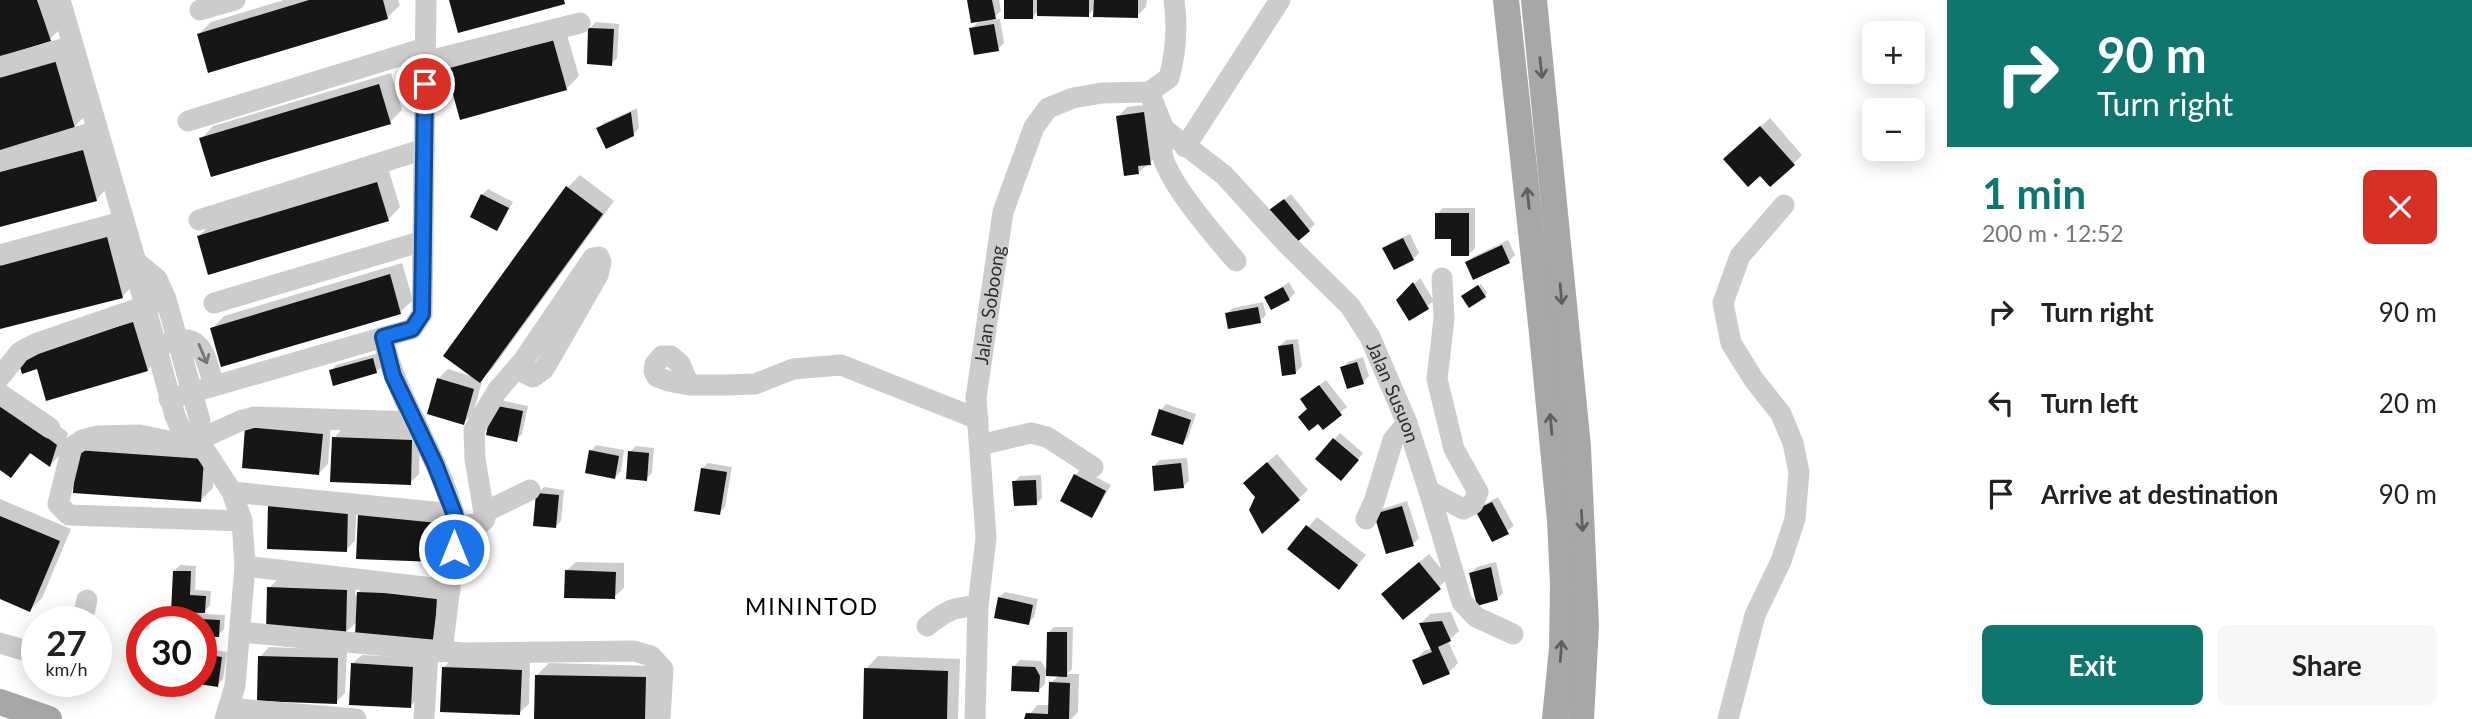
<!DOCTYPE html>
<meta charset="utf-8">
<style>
:root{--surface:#fff;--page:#f6f6f6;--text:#222;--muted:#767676;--accent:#0f766e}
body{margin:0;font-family:Lato,sans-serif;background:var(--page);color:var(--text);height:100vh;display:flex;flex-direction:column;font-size:26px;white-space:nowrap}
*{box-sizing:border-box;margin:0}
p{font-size:23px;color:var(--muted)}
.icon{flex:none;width:38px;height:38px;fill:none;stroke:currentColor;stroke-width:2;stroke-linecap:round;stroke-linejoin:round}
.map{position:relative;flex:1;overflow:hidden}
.panel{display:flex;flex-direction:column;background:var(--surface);width:525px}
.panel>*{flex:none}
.guide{background:#0f766e;color:#fff;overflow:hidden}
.controls{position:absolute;left:1862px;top:21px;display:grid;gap:14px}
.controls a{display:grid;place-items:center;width:63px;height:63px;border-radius:10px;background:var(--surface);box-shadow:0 4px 18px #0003;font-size:35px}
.speed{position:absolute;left:21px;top:606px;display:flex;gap:14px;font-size:35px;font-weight:700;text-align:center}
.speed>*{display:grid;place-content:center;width:91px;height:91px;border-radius:50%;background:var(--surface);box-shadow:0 4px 18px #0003;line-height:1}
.speed small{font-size:18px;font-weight:400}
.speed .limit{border:10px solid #d22;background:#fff;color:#111}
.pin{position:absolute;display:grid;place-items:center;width:60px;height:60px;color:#fff;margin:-30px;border:4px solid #fff;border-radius:50%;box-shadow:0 2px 7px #0007}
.me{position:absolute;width:77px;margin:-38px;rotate:0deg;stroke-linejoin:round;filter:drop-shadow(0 0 5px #0008)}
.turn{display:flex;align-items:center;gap:24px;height:147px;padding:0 35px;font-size:32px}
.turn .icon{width:91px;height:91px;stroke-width:2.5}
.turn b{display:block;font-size:49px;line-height:60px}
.round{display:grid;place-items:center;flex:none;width:74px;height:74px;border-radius:10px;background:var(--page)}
.overview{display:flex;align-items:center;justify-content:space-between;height:119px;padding:0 35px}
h1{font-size:42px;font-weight:700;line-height:52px;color:var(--accent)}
.primary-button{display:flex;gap:14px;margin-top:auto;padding:14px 35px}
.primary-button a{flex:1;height:80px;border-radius:10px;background:var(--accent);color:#fff;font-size:28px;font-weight:700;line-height:80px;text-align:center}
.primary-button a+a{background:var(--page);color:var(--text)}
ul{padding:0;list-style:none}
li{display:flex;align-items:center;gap:21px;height:91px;padding:0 35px}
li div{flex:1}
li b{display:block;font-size:26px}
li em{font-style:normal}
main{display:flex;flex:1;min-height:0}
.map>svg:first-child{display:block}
</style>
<main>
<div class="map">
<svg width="1947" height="719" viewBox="0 0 1947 719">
<rect width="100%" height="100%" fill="#fff"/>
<!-- shadow -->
<g fill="#0003">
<path d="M0,0H53L62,27L50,39L0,56Z"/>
<path d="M284,0H398L400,5L387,18L199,34L211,22Z"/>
<path d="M969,0H999L1001,11L991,20L1000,19L1004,43L998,49L971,29L980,20Z"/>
<path d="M1006,0H1147L1146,7L1137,16L1095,8L1088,15L1038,11L1033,17Z"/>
<path d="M596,22L619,24L617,58L611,64L590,28Z"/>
<path d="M565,28L579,76L566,89L448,69L460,57Z"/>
<path d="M67,49L86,115L74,127L0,149V69Z"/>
<path d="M391,73L402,110L390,122L201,139L213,126Z"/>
<path d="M1153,104L1159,154L1139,172L1118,117L1127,107Z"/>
<path d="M637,108L639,128L633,135L598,129L604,123Z"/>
<path d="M1770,118L1802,155L1793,164L1760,174L1735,150Z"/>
<path d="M95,138L108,187L96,200L0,226V164Z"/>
<path d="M389,171L400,207L388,220L199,236L211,224Z"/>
<path d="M580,175L614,201L492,369L483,378L473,414L463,423L438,379L448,369L474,377L567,188Z"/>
<path d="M488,189L513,202L502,223L497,229L482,195Z"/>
<path d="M1291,194L1315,224L1309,230L1278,205Z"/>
<path d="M1443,208H1475V248L1469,254L1453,237L1437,214Z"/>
<path d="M117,218L134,284L122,297L0,328Z"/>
<path d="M1410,234L1419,253L1413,259L1384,249L1390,243Z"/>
<path d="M1508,240L1515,255L1509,261L1474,278L1467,263L1473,257Z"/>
<path d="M402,263L413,300L400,312L212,329L224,316Z"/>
<path d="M1420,278L1434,301L1409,319L1398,300Z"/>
<path d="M1289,282L1295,293L1289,299L1266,298Z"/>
<path d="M1481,284L1487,293L1485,296L1466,293Z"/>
<path d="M1263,302L1266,315L1260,321L1227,314L1233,308Z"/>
<path d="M146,311L159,358L147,370L38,367Z"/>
<path d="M1298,339L1302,366L1296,372L1280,346L1286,340Z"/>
<path d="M379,353L382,366L376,372L331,371L336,365Z"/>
<path d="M1363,357L1369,376L1363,382L1342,368L1348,362Z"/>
<path d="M1326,380L1347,407L1323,427L1309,408L1308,394Z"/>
<path d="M0,381L68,433L62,453L50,465L32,452L11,476L0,468Z"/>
<path d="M500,400L528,406L522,434L516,440L488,434Z"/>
<path d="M1166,404L1196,414L1188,438L1183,443L1161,410Z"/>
<path d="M256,419L331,425L328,464L319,473L243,467Z"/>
<path d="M343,428L420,431L419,474L410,483L334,438Z"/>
<path d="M1340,433L1363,453L1347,473L1318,459Z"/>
<path d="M90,438L216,448L213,488L201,500L78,451Z"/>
<path d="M596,445L624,450L621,471L615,477L591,451Z"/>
<path d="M636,446L654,448L652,473L646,479L630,452Z"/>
<path d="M1277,454L1308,490L1262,531L1254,474Z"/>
<path d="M1187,458L1189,481L1183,487L1154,466L1160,460Z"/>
<path d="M708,463L732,467L725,507L719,513L702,469Z"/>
<path d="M1081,469L1111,485L1097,510L1091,516L1075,475Z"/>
<path d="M1041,475L1042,498L1036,504L1014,482L1020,476Z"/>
<path d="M544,487L564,490L561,521L555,527L538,493Z"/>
<path d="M1498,497L1514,526L1493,540L1483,505Z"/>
<path d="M0,499L71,529L42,598L30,610L0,597Z"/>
<path d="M357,499L355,541L346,550L269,548Z"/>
<path d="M1407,501L1419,538L1413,544L1376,515L1382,509Z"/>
<path d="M446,509L445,551L436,561L360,515Z"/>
<path d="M1317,517L1366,555L1339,588L1289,549Z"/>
<path d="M1429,554L1449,578L1403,618L1392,585Z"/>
<path d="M576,562L624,563V588L614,597L566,571Z"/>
<path d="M1496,562L1503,593L1497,599L1471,573L1477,567Z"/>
<path d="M180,565L196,566L195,590L211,591L210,605L202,614L225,615L224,629L218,635L201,621H189L197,611L174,571Z"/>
<path d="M278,579L356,581L355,596L368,583L445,586L444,629L358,621L345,633L269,588Z"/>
<path d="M1005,592L1038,599L1034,617L1028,623L999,598Z"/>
<path d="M1451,612L1459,631L1448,641L1458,663L1449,672L1414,661L1424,651L1432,648L1421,623L1430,614Z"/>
<path d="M1054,627H1073L1072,669L1067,674H1079L1078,712L1071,719H1026L1037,705H1050L1051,683L1059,675L1045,674V684L1039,690L1014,666L1020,660L1041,661L1048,673V633Z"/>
<path d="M269,647L347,650L345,693L336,702L260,657Z"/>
<path d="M201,648L227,652L223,679L217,685L191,681H201Z"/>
<path d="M362,655L421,658L419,697L410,707L352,664Z"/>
<path d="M878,656L960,659L958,719H865L866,669Z"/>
<path d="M452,659L530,662L529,704L519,713L443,668Z"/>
<path d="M549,663L658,666L653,719H536L537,675Z"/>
</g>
<!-- building -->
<g fill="#161616">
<path d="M0,0H37L51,41L0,57Z"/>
<path d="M309,0H383L388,19L208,73L197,34Z"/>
<path d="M449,0H564L565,4L458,33Z"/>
<path d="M967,0H992L996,19L971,23Z"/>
<rect x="1004" y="0" width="29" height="19"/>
<path d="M1037,0H1089V17L1037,16Z"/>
<path d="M1094,0H1138V18L1093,17Z"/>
<path d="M994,24L999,51L974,55L969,28Z"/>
<path d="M588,28L614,29L612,66L587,64Z"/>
<path d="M553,40L567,90L460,120L446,69Z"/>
<path d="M55,60L75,128L0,151V76Z"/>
<path d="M379,84L391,124L211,177L199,138Z"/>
<path d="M631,112L634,136L606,149L596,128Z"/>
<path d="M1144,112L1151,165L1138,166L1139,174L1124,176L1116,116Z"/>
<path d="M1760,126L1795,165L1770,187L1760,176L1748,187L1723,159Z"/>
<path d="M83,150L97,201L0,227V172Z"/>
<path d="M377,182L389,221L208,275L197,236Z"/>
<path d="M566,186L603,214L480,383L443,356Z"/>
<path d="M481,194L509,208L497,231L470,217Z"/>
<path d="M1284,199L1310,231L1296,243L1269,210Z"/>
<path d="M1435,213H1469V256H1451V239H1435Z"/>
<path d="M105,229L123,298L0,329V256Z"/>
<path d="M1403,238L1414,260L1394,270L1382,248Z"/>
<path d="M1502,245L1510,263L1473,280L1465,262Z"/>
<path d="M390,274L401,314L221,367L210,328Z"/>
<path d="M1413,282L1429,309L1409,321L1396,300Z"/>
<path d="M1478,285L1486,297L1469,308L1461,296Z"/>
<path d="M1283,287L1290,300L1271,310L1264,297Z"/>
<path d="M1258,307L1261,323L1228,329L1225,313Z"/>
<path d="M133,322L148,371L46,401L37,369L22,374L17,357Z"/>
<path d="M1293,344L1296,374L1282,376L1278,346Z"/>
<path d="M373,358L377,373L333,386L329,370Z"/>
<path d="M1357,362L1364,384L1347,389L1340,367Z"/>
<path d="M437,378L474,389L464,425L427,414Z"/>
<path d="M1319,385L1342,415L1323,430L1318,424L1309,431L1298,417L1307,409L1300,399Z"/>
<path d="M0,402L57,445L50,467L30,453L11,478L0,470Z"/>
<path d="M492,405L523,411L517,442L486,435Z"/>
<path d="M1159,409L1191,420L1183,445L1151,435Z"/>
<path d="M245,427L323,434L319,475L242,468Z"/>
<path d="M332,437L412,440L411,485L330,482Z"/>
<path d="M1333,438L1359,460L1341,481L1315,459Z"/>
<path d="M76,450L204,459L201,502L73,493Z"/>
<path d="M589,450L619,456L615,479L585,473Z"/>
<path d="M628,451L649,453L647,481L626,479Z"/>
<path d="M1267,462L1300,500L1262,534L1249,510L1255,497L1243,483Z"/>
<path d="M1181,463L1184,488L1154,491L1152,466Z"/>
<path d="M701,468L727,472L720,515L694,511Z"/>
<path d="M1074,474L1106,491L1092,518L1060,501Z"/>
<path d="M1036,480L1037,505L1014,506L1012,481Z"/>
<path d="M536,493L559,495L556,528L533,526Z"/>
<path d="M1492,502L1509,534L1492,542L1475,510Z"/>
<path d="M268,504L348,507L347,552L267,549Z"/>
<path d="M1402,506L1414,546L1386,554L1374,514Z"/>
<path d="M358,514L438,517L437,562L356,559Z"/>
<path d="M0,516L60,541L30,612L0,599Z"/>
<path d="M1306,525L1358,565L1339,590L1287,549Z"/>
<path d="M1419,562L1441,589L1403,620L1381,594Z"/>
<path d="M1491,567L1498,600L1477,606L1469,573Z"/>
<path d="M565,570L616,572L615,599L564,598Z"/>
<path d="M173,571H191L190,595L206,596L205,613L171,612Z"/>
<path d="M267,587L347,590L346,635L266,632Z"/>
<path d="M357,592L437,595L435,640L355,637Z"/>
<path d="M998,597L1033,605L1029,625L994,618Z"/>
<path d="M201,619L220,620L219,637L201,636Z"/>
<path d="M1442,621L1451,641L1438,647L1450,674L1423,685L1412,660L1432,652L1419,623Z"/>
<path d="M1047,632H1067V677L1046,676Z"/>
<path d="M201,654L222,657L218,687L186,682L201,681Z"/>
<path d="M258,656L338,658L337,704L257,701Z"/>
<path d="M351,663L413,667L411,708L349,705Z"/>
<path d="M1012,666L1035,667L1040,676L1039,692L1011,691Z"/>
<path d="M442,667L522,670L520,715L440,712Z"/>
<path d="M864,668L948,671L947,719H863Z"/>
<path d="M535,675L646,677L645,719H534Z"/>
<path d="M1049,682L1070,683L1069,719H1024L1026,713L1048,714Z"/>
</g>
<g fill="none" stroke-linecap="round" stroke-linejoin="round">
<!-- minor -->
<g stroke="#ccc" stroke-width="21">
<path d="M60,0L136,262L140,287L175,416L182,432L198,440L232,492L242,521L245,566L235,686L225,719"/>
<path d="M200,10L235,0"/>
<path d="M425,62L580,23"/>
<path d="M0,67L73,46"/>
<path id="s1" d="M1149,92L1164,129L1224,175L1287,244L1350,306L1370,337L1407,423L1429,491L1463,509L1473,504L1478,492L1454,449L1437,379L1444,319L1442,278"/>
<path d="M188,121L425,48"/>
<path d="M1164,129C1163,136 1161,144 1162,151C1163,177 1218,240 1236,261"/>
<path d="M1185,147L1280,0"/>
<path d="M0,161L97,131"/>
<path d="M199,220L424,149"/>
<path d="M0,255L122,222"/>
<path d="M136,262L157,279L166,299L200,421L198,440"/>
<path d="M214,303L423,241"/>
<path d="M383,337C397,405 444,460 457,528L442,652"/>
<path d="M168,343C204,330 205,359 214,385"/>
<path d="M0,377L20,352L35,344L157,302"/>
<path d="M689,385L680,364L671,356H662L655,364L654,371L657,377L668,381L689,385H726L755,384L793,369L841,365L978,419"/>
<path d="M0,394L50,428"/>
<path d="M169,399L412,329L422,314L426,0"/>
<path d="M980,445L1031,433L1047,437L1093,467"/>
<path d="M1429,491L1462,602L1476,617L1513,634"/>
<path d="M232,492L454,514"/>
<path d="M485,512L530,490"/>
<path d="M1366,519L1374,502L1393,440L1407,423"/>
<path d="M242,521L69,515L58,504L72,447L82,440L98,436L140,435L187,445L240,421L255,417L416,422"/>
<path d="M457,528L482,522L485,519L475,459L474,430L497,391L523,361L593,258L599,257L601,262L598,275L544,369L533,377L523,372V361"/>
<path d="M245,566L450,590"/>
<path d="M82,621L87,600"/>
<path d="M927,626C947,610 953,607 978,606"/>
<path d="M240,632L463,653L634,651L651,656L663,669L660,719"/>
<path d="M0,643L37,654"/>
<path d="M239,709L356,719"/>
<path d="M424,719L428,652"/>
<path id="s2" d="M975,719L978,606L986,538L976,398L1003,212L1034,127L1048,108L1073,98L1102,93L1149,92L1169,78C1176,52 1178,27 1174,0"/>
<path d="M1728,719L1755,615L1781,561L1795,519L1799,472L1793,443L1781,414L1754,380L1731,343L1723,303L1740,256L1784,205"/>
</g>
<!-- major -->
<g stroke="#a7a7a7" stroke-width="26">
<path d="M1506,0L1542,333L1560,521L1563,584L1562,648L1555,719"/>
<path d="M1534,0L1578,447L1586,626L1581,719"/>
<path d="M0,702L49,719"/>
</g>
</g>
<!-- one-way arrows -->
<defs><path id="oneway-shaft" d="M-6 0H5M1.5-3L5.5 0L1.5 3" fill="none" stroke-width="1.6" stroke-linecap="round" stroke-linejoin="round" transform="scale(1.75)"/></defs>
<g stroke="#5f5f5f">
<use href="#oneway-shaft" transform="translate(1541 68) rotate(84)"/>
<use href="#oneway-shaft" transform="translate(1528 198) rotate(-96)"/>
<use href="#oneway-shaft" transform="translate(1561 294) rotate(85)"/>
<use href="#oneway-shaft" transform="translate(1551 424) rotate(-95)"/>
<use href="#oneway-shaft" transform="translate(1582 521) rotate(87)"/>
<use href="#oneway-shaft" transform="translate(1561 651) rotate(-86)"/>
</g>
<use stroke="#767676" href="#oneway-shaft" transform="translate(203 354) rotate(67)"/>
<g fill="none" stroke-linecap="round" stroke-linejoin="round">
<!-- route casing -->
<g stroke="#114b97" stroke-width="18">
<path id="route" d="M425,84L422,314L412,329L383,337L393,376L435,464L454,513L457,528L454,549"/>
</g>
<!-- route -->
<use href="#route" stroke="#1a73e8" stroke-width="12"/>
</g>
<g text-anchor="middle" stroke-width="7" stroke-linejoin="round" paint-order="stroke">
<!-- street labels -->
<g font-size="19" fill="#2f2f2f" stroke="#fff">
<text dy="7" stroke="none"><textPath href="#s2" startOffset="416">Jalan Soboong</textPath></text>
<text dy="7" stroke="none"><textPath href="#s1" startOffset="394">Jalan Susuon</textPath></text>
</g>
<!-- quarter labels -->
<g font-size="23" letter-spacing="2" fill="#000" stroke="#fff">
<text x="812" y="615">MININTOD</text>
</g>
</g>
</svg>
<div class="controls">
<a>+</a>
<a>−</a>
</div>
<div class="speed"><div>27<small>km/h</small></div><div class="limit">30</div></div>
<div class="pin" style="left:425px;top:84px;background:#d93025"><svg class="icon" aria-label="arrive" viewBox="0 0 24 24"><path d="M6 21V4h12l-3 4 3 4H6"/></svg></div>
<svg class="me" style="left:454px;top:549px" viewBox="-20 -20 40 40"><circle r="17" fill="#1a73e8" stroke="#fff" stroke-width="3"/><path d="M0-11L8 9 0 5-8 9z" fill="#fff"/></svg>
</div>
<section class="panel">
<div class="guide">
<div class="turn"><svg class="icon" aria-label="right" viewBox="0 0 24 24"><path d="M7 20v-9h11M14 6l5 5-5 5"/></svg><div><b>90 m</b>Turn right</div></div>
</div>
<div class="overview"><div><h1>1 min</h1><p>200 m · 12:52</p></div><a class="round" style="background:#d93025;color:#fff"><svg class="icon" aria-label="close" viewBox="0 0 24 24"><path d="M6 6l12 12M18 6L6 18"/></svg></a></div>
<ul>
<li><svg class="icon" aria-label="right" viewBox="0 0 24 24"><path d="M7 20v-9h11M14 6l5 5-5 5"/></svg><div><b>Turn right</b></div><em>90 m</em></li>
<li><svg class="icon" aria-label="left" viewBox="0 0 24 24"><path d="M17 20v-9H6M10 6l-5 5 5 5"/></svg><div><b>Turn left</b></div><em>20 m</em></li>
<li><svg class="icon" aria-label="arrive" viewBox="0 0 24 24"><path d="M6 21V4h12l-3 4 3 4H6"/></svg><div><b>Arrive at destination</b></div><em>90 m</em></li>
</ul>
<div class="primary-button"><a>Exit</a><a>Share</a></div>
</section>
</main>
